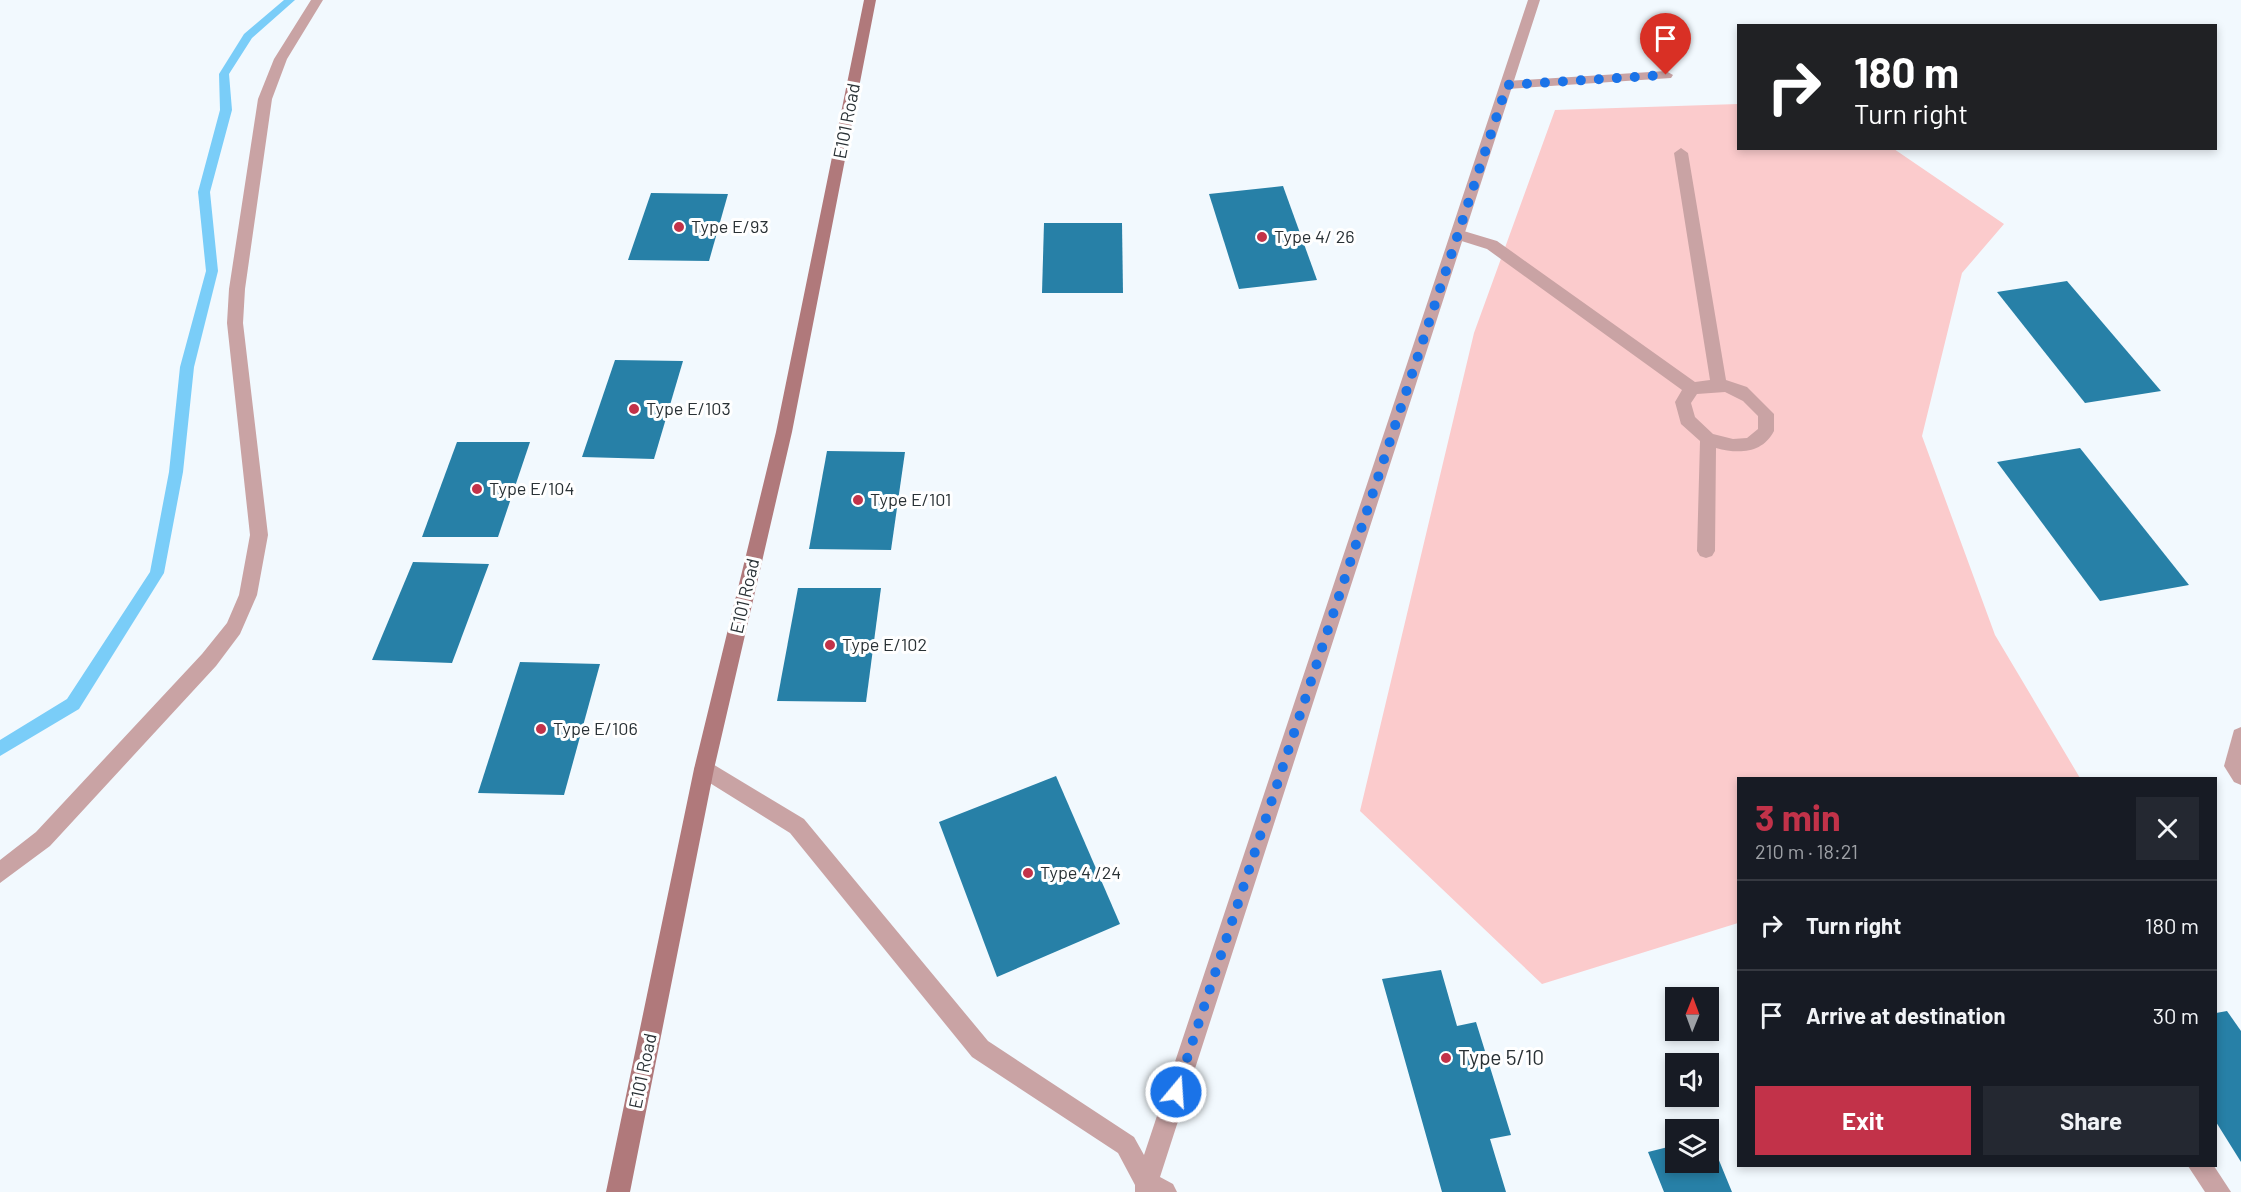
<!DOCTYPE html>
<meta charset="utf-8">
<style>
:root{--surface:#171b24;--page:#242831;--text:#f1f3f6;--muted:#9ea1a6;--line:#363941;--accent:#c23249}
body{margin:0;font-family:Barlow,sans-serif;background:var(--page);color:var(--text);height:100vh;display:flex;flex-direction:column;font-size:22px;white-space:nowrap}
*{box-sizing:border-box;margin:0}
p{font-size:20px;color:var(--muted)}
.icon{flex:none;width:33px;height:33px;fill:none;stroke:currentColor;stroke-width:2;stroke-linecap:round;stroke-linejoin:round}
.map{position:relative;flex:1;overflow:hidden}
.side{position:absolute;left:1737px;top:777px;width:480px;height:390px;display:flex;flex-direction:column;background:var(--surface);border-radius:0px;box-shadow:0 3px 9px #0003}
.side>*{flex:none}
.banner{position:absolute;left:1737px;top:24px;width:480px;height:126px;border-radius:0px;box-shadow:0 3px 9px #0003;background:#202124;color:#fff;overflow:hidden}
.needle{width:39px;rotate:1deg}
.controls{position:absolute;left:1665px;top:987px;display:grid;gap:12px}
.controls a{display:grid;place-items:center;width:54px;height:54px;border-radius:0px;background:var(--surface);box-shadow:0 3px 9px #0003;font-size:30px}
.pin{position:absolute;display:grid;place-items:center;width:51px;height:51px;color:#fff;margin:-62px -26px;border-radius:50% 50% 50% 0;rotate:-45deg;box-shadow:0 0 6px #0007}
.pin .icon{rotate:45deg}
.me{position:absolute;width:66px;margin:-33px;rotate:18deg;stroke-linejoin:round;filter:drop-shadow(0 0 4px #0008)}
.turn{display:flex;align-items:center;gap:21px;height:126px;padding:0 18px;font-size:27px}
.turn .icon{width:78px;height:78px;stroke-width:2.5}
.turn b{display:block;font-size:42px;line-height:51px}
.round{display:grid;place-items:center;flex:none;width:63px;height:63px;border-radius:0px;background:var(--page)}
.head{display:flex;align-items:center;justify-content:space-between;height:102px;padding:0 18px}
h1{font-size:36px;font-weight:700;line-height:45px;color:var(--accent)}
.cta{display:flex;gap:12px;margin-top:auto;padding:12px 18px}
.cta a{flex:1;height:69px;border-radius:0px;background:var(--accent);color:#fff;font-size:24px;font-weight:700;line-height:69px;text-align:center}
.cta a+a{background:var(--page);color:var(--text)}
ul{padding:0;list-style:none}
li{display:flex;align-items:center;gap:18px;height:90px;padding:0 18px;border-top:2px solid var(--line)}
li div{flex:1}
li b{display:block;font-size:22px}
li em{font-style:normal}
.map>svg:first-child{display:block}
</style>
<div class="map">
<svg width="2241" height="1192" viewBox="0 0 2241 1192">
<rect width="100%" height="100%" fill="#f2f9fe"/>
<!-- green -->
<path fill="#fbcbcc" d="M1738,104V148L1894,149L2004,224L1962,273L1922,436L1995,635L2080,778H1738V923L1542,984L1360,811L1474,333L1555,110Z"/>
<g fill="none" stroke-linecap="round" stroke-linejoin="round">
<!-- stream -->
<path fill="#7acdf8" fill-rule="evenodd" d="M284,0H295L252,38L229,74L232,110L210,192L218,271L194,367L183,472L164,573L79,709L0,756V740L67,699L150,572L169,472L180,367L206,271L198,192L220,110L219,74L244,34Z"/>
</g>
<!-- building -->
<g fill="#2780a7">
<path d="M1283,186L1317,280L1239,289L1209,194Z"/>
<path d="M651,193L728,194L709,261L628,260Z"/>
<path d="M1044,223H1122L1123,293H1042Z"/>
<path d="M2067,281L2161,391L2085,403L1997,292Z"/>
<path d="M615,360L683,361L654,459L582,457Z"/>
<path d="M457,442H530L498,537H422Z"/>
<path d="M2080,448L2189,585L2100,601L1997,462Z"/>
<path d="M827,451L905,452L891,550L809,549Z"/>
<path d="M413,562L489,564L452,663L372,660Z"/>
<path d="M798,588H881L866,702L777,701Z"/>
<path d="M520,662L600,664L564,795L478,793Z"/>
<path d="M1056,776L1120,924L997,977L939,822Z"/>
<path d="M1441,970L1457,1026L1476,1022L1511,1135L1490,1139L1506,1192H1442L1382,979Z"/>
<path d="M2227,1011L2241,1031V1162L2216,1122V1013Z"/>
<path d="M1709,1136L1732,1192H1664L1648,1152L1676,1145V1162H1708Z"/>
</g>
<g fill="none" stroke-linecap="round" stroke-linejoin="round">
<!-- lane -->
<g fill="#c9a3a4" fill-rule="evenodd">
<path d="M1666,71L1673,75L1671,78L1507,89L1500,85L1507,81Z"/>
<path d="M1681,148L1688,153L1726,380L1747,387L1774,414V431C1762,454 1738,454 1716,448L1715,551L1712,556L1706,558L1700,556L1697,551L1700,441L1681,424L1675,402L1682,390L1487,249L1452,238L1450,234L1457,229L1497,241L1695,382L1710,380L1674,153ZM1725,392L1743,401L1758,416V429L1747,438L1733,439L1713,434L1695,417L1691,403L1697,394Z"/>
<path d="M2188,1166H2214L2231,1192H2205Z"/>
</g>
<!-- street -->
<g fill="#c9a3a4" fill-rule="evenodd">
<path d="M311,0H323L287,59L272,99L245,289L243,323L268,535L257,595L240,634L216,666L50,846L0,883V860L36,832L202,654L227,623L239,595L250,535L227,323L229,289L258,99L274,59Z"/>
<path d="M1528,0H1540L1160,1177L1173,1184L1177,1192H1135V1185L1118,1153L972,1057L790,833L697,775L694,769L697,763L704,760L711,763L804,819L988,1041L1134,1137L1144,1155Z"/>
<path d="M2241,727V785L2234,782L2224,766L2234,730Z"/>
</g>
<!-- secondary -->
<path fill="#b0797b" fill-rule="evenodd" d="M864,0H876L792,432L714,769L630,1192H606L694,769L776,432Z"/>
</g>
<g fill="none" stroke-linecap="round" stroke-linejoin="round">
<!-- route -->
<path stroke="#1a73e8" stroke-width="10" stroke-dasharray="0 18" d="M1176,1092L1507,85L1666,75"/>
</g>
<!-- markers -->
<g fill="#c23249" stroke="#fff" stroke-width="2">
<circle cx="679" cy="227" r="6"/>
<circle cx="1262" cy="237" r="6"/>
<circle cx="634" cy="409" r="6"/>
<circle cx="477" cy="489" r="6"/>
<circle cx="858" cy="500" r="6"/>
<circle cx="830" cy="645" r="6"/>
<circle cx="541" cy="729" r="6"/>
<circle cx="1028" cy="873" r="6"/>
<circle cx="1446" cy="1058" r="6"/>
</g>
<g text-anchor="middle" stroke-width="6" stroke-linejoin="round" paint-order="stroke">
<!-- street labels -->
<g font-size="18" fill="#293135" stroke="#fff">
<text transform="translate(847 121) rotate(-79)" y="6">E101 Road</text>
<text transform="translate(745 596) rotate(-77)" y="6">E101 Road</text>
<text transform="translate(643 1071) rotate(-78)" y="6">E101 Road</text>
</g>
<!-- poi labels -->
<g font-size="18" fill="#293135" stroke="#fff" text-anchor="start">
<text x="691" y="233">Type E/93</text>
<text x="1274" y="243">Type 4/ 26</text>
<text x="646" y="415">Type E/103</text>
<text x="489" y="495">Type E/104</text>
<text x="870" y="506">Type E/101</text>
<text x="842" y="651">Type E/102</text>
<text x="553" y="735">Type E/106</text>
<text x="1040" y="879">Type 4 /24</text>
</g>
<!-- near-poi labels -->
<g font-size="21" fill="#293135" stroke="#fff" text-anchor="start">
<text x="1458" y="1065">Type 5/10</text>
</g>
</g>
</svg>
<div class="controls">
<a><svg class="needle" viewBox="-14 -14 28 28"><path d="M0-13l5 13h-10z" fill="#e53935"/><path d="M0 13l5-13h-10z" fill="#9ea1a6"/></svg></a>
<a><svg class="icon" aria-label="sound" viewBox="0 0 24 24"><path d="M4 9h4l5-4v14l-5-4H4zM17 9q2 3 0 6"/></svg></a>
<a><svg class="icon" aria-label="layers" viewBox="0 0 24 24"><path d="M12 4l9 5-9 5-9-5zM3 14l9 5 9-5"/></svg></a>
</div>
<div class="pin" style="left:1666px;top:75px;background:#d93025"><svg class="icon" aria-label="arrive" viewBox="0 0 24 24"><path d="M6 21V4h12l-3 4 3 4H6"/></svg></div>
<svg class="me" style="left:1176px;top:1092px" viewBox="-20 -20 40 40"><circle r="17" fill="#1a73e8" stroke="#fff" stroke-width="3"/><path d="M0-11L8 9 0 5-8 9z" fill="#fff"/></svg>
<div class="banner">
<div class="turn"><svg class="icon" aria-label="right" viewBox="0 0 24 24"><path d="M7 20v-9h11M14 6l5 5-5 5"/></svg><div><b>180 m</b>Turn right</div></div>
</div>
<section class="side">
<div class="head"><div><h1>3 min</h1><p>210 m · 18:21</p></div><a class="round"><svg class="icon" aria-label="close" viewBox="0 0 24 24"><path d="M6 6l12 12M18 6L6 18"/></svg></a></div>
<ul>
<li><svg class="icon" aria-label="right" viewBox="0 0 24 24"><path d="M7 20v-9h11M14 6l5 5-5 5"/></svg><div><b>Turn right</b></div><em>180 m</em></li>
<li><svg class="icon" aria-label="arrive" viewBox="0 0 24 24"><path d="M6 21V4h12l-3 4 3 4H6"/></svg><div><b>Arrive at destination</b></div><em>30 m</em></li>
</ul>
<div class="cta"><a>Exit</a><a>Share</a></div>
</section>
</div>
